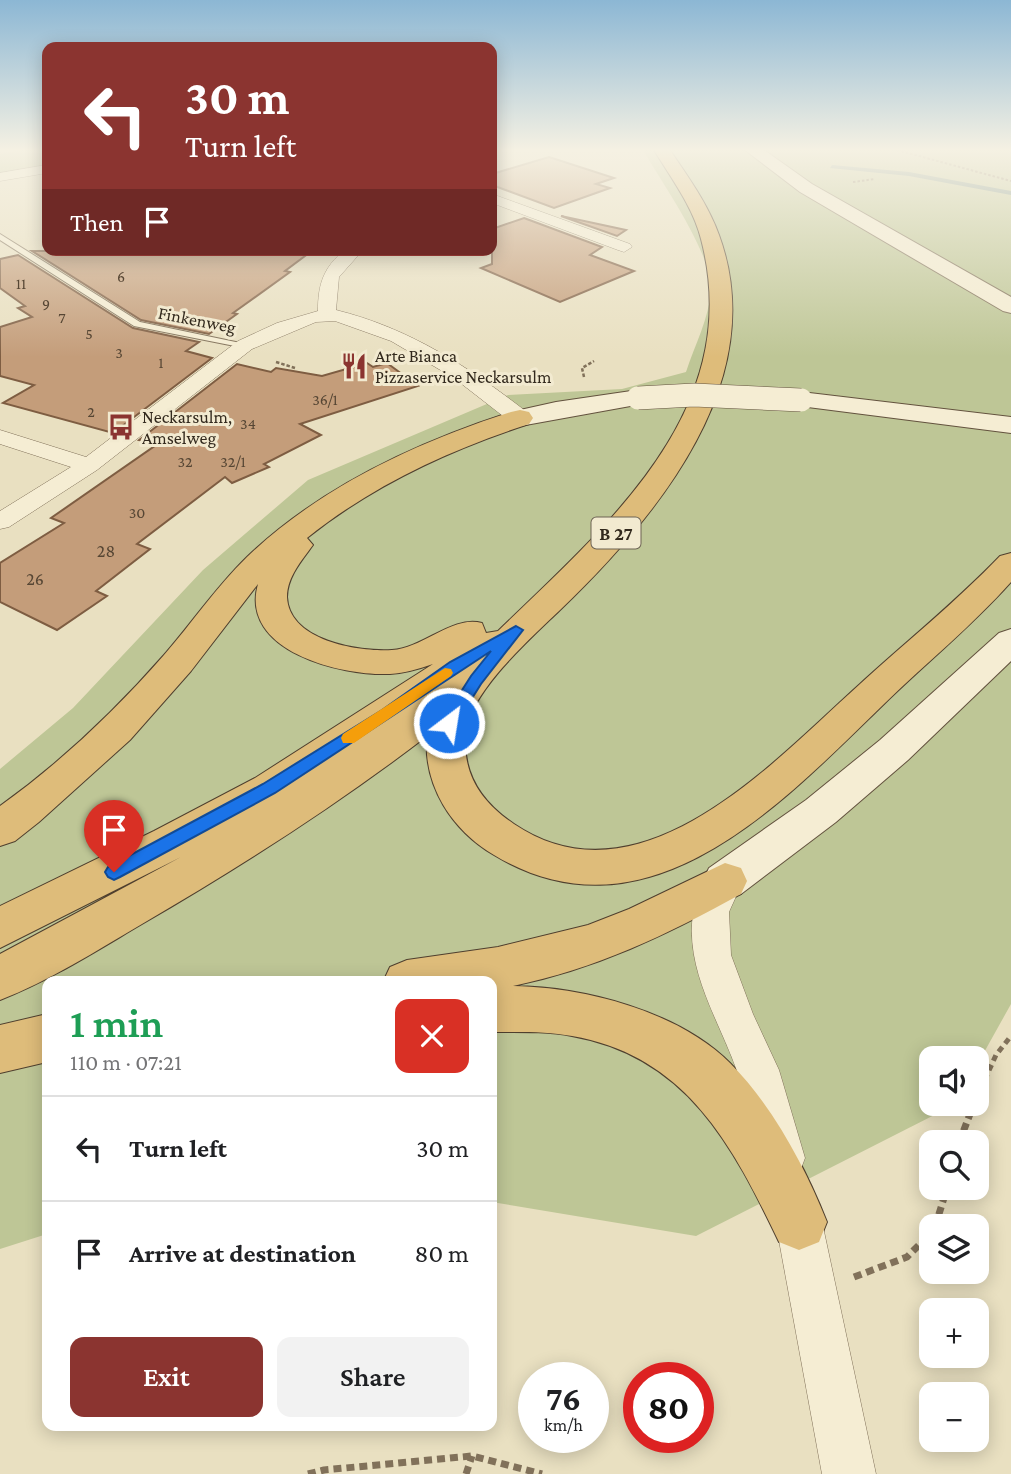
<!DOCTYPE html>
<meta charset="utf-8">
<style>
:root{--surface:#fff;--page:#f2f2f2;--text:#202124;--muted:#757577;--line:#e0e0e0;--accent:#8b3430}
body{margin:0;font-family:"Crimson Pro",serif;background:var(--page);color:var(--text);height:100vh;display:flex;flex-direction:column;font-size:26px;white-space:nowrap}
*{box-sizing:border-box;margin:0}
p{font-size:23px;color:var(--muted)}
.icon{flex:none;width:38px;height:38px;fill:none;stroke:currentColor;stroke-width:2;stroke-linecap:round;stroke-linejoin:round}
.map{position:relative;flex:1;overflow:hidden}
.details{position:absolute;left:42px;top:976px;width:455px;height:455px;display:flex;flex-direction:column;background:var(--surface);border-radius:14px;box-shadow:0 4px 18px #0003}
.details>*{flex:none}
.banner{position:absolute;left:42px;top:42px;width:455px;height:214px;border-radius:14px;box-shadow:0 4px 18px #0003;background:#8b3430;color:#fff;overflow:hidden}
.fabs{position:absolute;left:919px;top:1046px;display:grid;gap:14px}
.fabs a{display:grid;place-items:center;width:70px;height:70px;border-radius:14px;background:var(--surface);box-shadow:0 4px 18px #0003;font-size:35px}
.speed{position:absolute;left:518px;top:1362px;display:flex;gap:14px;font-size:35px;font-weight:700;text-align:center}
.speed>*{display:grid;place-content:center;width:91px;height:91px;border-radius:50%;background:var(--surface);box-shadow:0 4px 18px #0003;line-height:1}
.speed small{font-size:18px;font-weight:400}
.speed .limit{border:10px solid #d22;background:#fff;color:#111}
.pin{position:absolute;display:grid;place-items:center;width:60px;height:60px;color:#fff;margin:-72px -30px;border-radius:50% 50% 50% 0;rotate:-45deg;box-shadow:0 0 7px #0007}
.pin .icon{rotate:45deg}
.me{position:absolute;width:77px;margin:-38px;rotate:31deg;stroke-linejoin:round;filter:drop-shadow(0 0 5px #0008)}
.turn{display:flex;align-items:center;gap:24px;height:147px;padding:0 28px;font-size:32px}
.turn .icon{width:91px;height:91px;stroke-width:2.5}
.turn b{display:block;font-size:49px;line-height:60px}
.then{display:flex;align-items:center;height:66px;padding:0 28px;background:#0003;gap:14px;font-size:26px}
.round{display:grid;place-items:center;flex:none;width:74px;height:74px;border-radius:14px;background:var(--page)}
.overview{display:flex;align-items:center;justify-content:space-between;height:119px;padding:0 28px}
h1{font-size:42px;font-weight:600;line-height:52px;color:#1e9e55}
.primary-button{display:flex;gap:14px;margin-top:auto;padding:14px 28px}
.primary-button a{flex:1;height:80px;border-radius:14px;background:var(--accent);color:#fff;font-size:28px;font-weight:600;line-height:80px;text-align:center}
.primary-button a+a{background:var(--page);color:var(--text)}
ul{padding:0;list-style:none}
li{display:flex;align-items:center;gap:21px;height:105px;padding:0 28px;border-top:2px solid var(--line)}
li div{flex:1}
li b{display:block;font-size:26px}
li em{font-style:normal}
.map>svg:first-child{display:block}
</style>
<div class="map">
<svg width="1011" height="1474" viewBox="0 0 1011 1474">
<rect width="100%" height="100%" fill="#e9e0c1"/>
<!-- green -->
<g fill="#bec696">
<path d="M21,150H47V165L0,173V154Z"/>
<path d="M643,150H1011V1004L977,1065L976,1059H931V1104L954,1105L696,1236L492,1202V982H47V1234L0,1249V769L73,708L203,570L308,480L508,395L622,389L686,372C695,344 709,319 711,290C712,253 662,183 643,150Z"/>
</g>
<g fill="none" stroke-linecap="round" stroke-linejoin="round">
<!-- stream -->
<path fill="#6c8983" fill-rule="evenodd" d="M832,165L909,172L1011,191V195L909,176L830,168Z"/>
</g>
<!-- building -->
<g fill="#c49d7a" stroke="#7e5d42" stroke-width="2">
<path d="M549,157L614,178L596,184L610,188L554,208L492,185V174Z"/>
<path d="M561,216L626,230L617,236Z"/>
<path d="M524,218L602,247L590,255L634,271L560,302L481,268L492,264V229Z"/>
<path d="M313,250L285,271L290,272L233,313L237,314L209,334L141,320L32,251Z"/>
<path d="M18,255L133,328L199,342L186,351L212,358L113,433L3,403L34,385L0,376V327L32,317L18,308L25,306L0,288V259Z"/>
<path d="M367,363L373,367L387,363L418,386L300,424L321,435L264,464L269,467L232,483L225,477L137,544L150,549L96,591L107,596L57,630L0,602V563L64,523L51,518L156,445L139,440L237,364L271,372L276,368L322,376Z"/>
</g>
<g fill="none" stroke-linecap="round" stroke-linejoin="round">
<!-- service casing -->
<g stroke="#81715a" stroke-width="2">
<path id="service" d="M0,234L140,322L250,345L245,348L134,326L0,240Z"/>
</g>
<!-- minor casing -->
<g stroke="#81715a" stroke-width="1">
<g id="minor">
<path d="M47,165V173L0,181V173Z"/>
<path d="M492,194L630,244L632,247L624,252L618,250L492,203Z"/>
<path d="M345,250H363L339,277L336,310C409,328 469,367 528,413L531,418L528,423H512L454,378L391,341L335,321L316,322L252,349L97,470L9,527L0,529V511L71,467L0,444V430L86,457L238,341L277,323L318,311C318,285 323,267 345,250Z"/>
<path d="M725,866L738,870L743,881L729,912L731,955L753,1014L779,1070L805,1158L799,1174L783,1180L767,1174C754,1141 749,1105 737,1071C719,1020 685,970 693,914C694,900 706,883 712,870Z"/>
<path d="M796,1185L812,1192L819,1208L876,1474H822L773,1208L780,1192Z"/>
</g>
</g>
<!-- tertiary casing -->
<g stroke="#81715a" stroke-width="2">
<path id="tertiary" d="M745,150H764L812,184L1011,297V313L1003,311L800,192Z"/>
</g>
<!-- secondary casing -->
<g stroke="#63523e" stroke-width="2">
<g id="secondary">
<path d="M638,390L647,393L651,398L647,403L520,426L511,424L507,418L511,412L556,402Z"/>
<path d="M801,392L1011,417V433L792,405L788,400L792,395Z"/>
<path d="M1011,629V661L908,760L836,822L741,894L725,899L709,894L703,881L709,868L806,800L880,740L999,633Z"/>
</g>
</g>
<!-- trunk casing -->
<g stroke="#4f3f2e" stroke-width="2">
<g id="trunk">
<path d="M654,150H670C688,177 708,204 719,235C772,380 657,517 559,611C530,639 472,690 466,731C461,773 481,802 514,824C641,910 774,761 860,684C907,641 956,602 1000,556L1011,553V582C972,626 926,663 884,704C782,803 648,948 494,855C452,830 423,786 427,736C337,805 240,867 142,924C96,951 49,981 0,1000V954L181,857L0,948V906L154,831L255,778L433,664C419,669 405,673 390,674C341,676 239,651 258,584L191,671L130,740L39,822L15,841L0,846V806C60,763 115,711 164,655C192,623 216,587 247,557C320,487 415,443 511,412L520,410L529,412L533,418L529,424C449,450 373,485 307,538L313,545C302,560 287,577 287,597C289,641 359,652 392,650C424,648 452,615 482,623L486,633L498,631C607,525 746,410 701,239C693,207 671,178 654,150Z"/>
<path d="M725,863L741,868L747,881L741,894C667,935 595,969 513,986C584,987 678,1011 730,1063C773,1106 805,1167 827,1222L819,1242L799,1250L779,1242C733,1146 687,1056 572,1036C546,1031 519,1032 492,1032V982H383L390,967L407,960L498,947L588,925L629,909Z"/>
<path d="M47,1014V1062L0,1073V1025Z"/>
</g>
</g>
<!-- path-far3 -->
<g stroke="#81715a" stroke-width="2" stroke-dasharray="2.5 2" stroke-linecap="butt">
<path d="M897,150L1011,181"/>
<path d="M853,182L875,179"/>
</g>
<!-- path-far2 -->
<g stroke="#81715a" stroke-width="2.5" stroke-dasharray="3.5 2" stroke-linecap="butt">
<path d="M276,362L295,368"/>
<path d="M584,377L582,368L594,361"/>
</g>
<!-- path-far1 -->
<g stroke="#81715a" stroke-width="5" stroke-dasharray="6 4.5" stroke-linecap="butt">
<path d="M976,1099L996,1055L1011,1036"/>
<path d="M973,1108L974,1104"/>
</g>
<!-- path -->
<g stroke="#81715a" stroke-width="7" stroke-dasharray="8 5" stroke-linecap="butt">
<path d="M959,1143L973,1106"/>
<path d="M935,1227L947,1188"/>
<path d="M854,1277L907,1257L931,1233"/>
<path d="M308,1474L324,1470L472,1456L542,1474"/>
<path d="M466,1474L472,1456"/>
</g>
<!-- service -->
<use href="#service" fill="#f5edd3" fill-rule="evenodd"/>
<!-- minor -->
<use href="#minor" fill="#f5edd3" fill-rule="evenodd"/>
<!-- tertiary -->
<use href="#tertiary" fill="#f5edd3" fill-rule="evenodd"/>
<!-- secondary -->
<use href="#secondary" fill="#f5edd3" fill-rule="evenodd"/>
<!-- trunk -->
<use href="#trunk" fill="#debc7a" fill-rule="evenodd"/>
<!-- secondary-bridge casing -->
<g stroke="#63523e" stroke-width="24" stroke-linecap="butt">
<path id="secondary-bridge" d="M638,398L694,395L801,400"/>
</g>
<!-- secondary-bridge -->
<use href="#secondary-bridge" stroke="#f5edd3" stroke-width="23"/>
</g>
<!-- sky -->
<linearGradient id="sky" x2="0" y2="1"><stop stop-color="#8cb7d4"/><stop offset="0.42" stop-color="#f5f1e3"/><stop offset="1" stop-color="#f5f1e3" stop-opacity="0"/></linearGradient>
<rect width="1011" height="357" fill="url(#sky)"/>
<!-- route -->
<path fill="#1a73e8" stroke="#114b97" stroke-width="2" d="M516,626L523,630L481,684L454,727L449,729L441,723L471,676L491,651L275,793L120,877L114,880L108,877L105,872L108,867L263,784L382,710L450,662Z"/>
<!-- slow -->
<path fill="#f59e0b" d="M445,668L451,669L453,673L451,676L354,743H343L341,738L343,734Z"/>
<!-- icons -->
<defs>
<g id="restaurant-bare" transform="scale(2.1)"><path d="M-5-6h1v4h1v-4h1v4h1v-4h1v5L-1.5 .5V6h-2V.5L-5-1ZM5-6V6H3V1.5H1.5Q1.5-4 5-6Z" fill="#8b3430" stroke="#f2ead0" stroke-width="2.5" paint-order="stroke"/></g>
<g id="bus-bare" transform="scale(2.1)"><path d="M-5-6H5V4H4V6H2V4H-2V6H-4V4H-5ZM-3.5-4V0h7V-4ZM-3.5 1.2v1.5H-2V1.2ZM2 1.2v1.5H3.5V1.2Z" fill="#8b3430" stroke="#f2ead0" stroke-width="2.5" paint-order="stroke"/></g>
</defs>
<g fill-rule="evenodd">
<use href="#restaurant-bare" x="354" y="366"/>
<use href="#bus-bare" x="121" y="427"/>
</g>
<g text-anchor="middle" stroke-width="6" stroke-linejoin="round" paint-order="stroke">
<!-- far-number labels -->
<g font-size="16" fill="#564634">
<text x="121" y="282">6</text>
<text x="21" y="289">11</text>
<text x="46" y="309">9</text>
<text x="62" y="323">7</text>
<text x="89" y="339">5</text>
<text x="119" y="358">3</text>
<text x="161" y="368">1</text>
<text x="325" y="405">36/1</text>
<text x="91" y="417">2</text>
<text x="248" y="429">34</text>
<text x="185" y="467">32</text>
<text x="233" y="467">32/1</text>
<text x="137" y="518">30</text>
</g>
<!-- far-street labels -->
<g font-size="18" fill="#32291d" stroke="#f2ead0">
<text transform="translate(197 320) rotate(11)" y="6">Finkenweg</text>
</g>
<!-- far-poi labels -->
<g font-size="18" fill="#32291d" stroke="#f2ead0" text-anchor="start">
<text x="375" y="362">Arte Bianca<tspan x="375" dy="21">Pizzaservice Neckarsulm</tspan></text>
<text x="142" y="423">Neckarsulm,<tspan x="142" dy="21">Amselweg</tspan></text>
</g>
<!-- number labels -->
<g font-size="18" fill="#564634">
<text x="106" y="557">28</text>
<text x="35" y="585">26</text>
</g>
<!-- shield labels -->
<rect fill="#f2ead0" stroke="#6c6353" stroke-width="2" x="591.5" y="517.5" width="49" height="31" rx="5"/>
<g font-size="19" font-weight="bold" fill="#32291d">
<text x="616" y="540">B 27</text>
</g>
</g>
</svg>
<div class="fabs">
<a><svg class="icon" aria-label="sound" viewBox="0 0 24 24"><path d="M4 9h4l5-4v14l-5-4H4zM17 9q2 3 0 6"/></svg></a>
<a><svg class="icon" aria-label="search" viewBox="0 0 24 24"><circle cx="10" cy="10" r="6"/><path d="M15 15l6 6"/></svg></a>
<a><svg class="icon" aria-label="layers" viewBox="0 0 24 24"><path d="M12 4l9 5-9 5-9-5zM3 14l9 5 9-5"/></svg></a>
<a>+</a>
<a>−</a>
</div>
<div class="speed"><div>76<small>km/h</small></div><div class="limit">80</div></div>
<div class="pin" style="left:114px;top:872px;background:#d93025"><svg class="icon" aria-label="arrive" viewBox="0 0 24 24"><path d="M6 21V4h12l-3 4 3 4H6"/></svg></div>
<svg class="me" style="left:449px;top:723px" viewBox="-20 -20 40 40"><circle r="17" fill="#1a73e8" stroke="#fff" stroke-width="3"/><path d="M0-11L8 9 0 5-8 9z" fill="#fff"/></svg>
<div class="banner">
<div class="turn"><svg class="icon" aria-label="left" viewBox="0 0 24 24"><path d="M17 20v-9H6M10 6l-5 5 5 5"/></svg><div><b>30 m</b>Turn left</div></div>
<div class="then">Then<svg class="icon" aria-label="arrive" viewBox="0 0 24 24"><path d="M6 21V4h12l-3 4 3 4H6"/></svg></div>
</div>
<section class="details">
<div class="overview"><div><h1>1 min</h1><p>110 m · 07:21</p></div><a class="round" style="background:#d93025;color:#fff"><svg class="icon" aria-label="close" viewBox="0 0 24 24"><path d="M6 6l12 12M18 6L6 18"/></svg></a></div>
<ul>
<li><svg class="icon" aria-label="left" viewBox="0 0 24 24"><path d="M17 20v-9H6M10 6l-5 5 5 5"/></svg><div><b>Turn left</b></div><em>30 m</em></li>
<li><svg class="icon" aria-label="arrive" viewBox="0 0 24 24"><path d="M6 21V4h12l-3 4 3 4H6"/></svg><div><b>Arrive at destination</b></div><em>80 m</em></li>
</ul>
<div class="primary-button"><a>Exit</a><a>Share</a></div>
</section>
</div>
